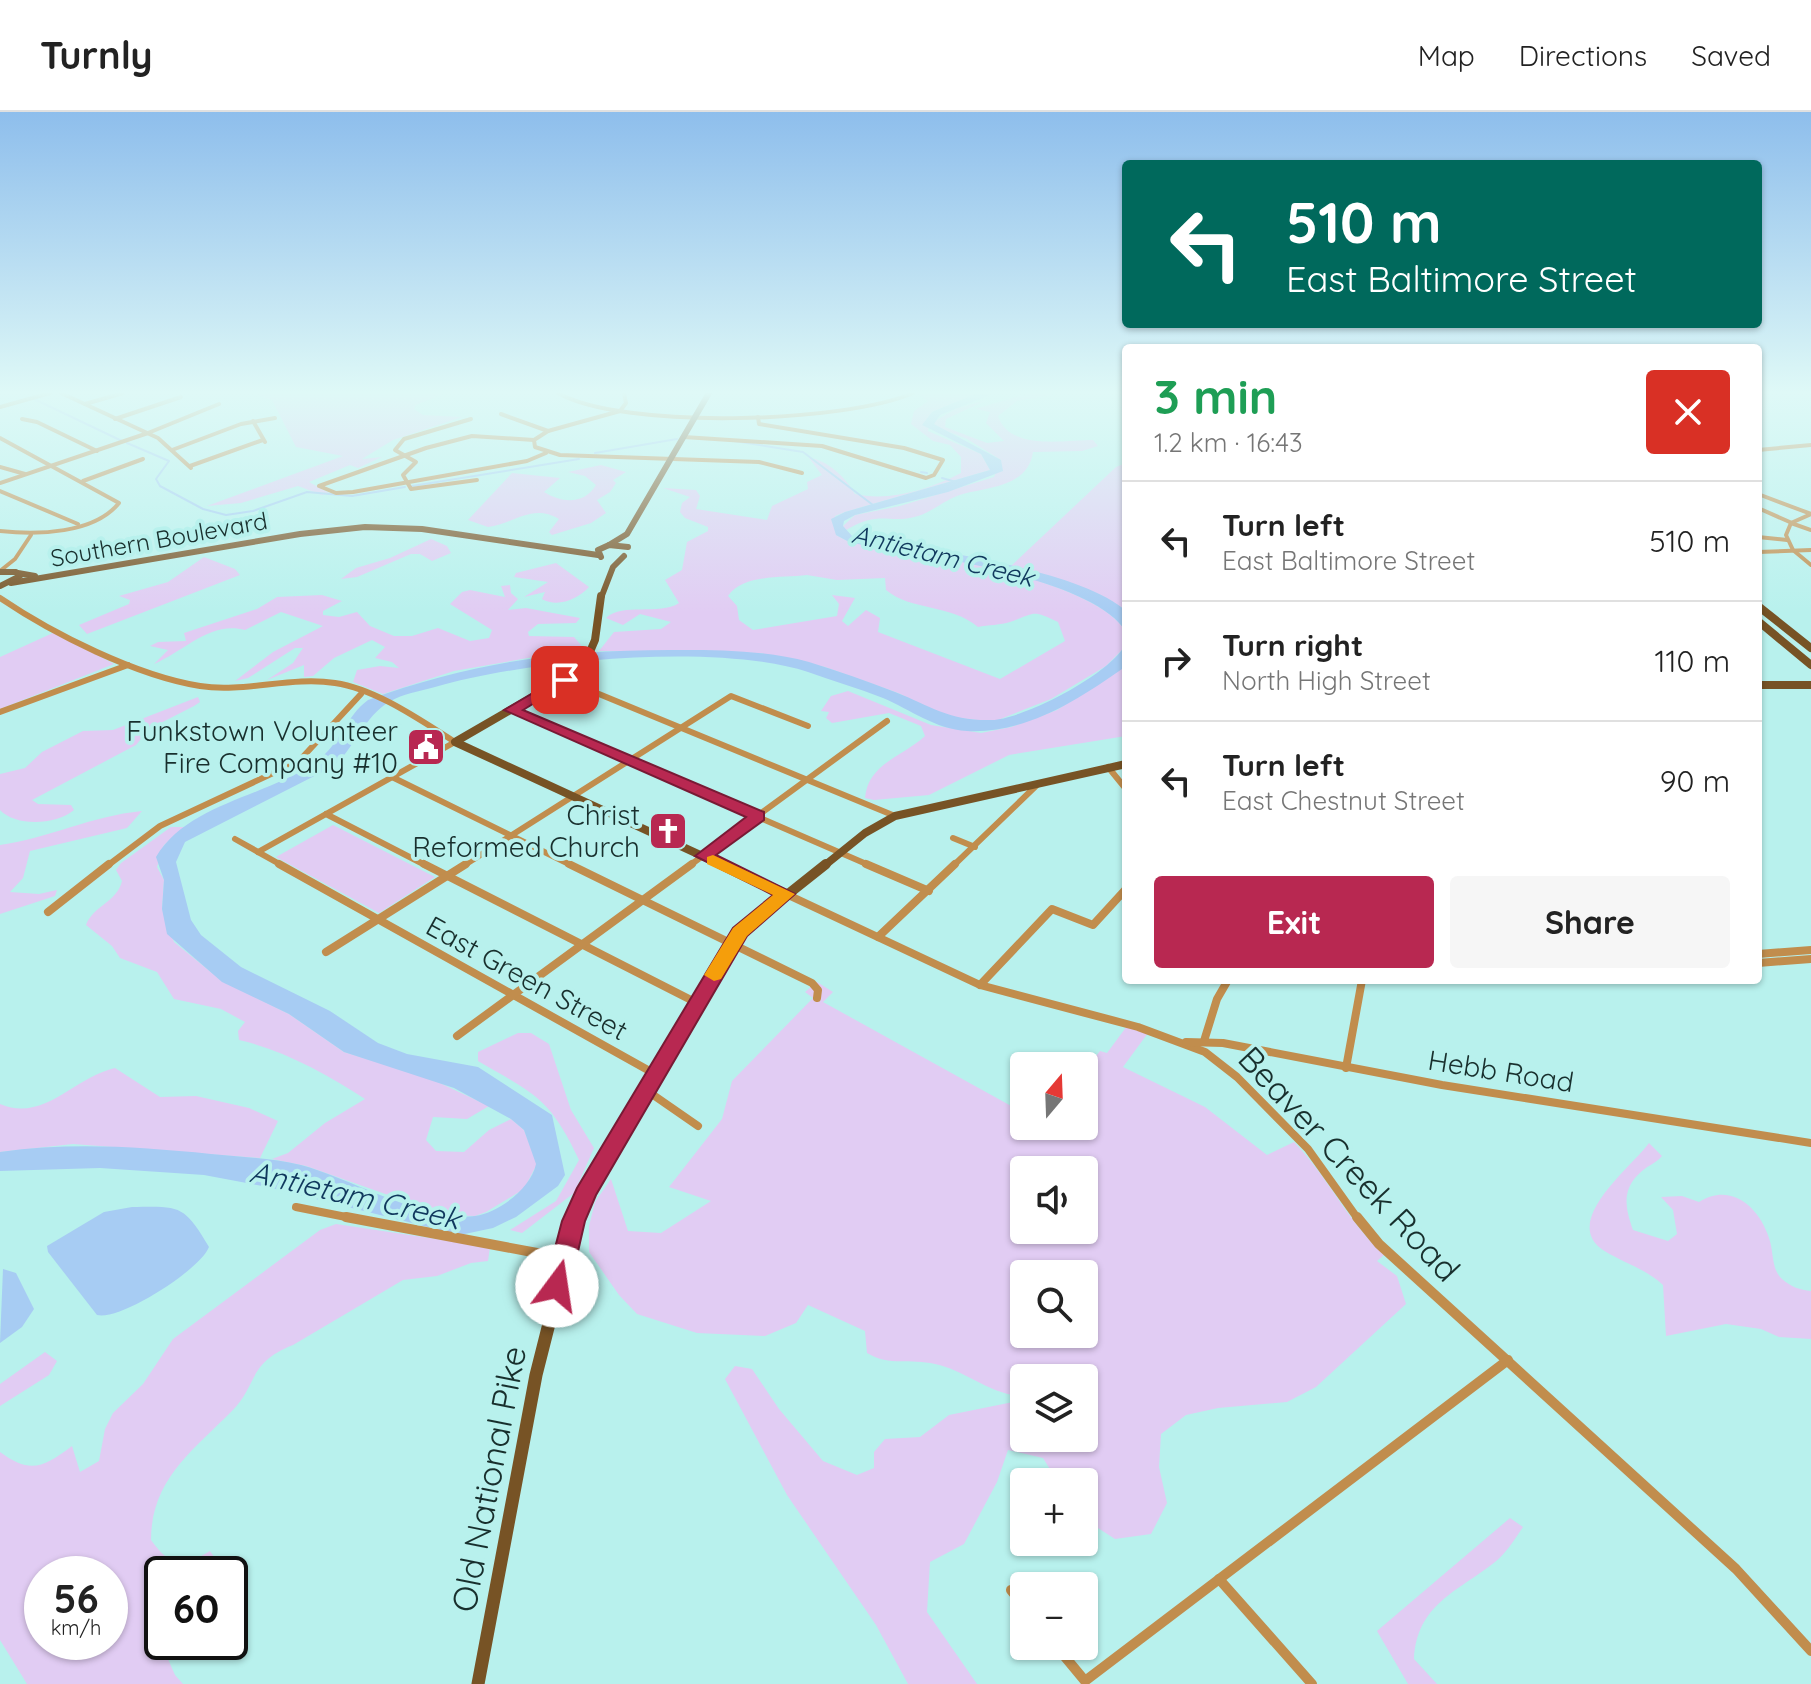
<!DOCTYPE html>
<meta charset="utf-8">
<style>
:root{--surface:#fff;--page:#f6f6f6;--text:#222;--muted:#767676;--line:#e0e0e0;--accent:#b82851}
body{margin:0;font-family:Quicksand,sans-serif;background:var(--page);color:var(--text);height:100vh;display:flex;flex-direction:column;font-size:30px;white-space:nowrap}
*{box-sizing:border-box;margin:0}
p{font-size:26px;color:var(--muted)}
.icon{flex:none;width:44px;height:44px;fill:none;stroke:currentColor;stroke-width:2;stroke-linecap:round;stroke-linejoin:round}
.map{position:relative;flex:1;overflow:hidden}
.panel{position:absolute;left:1122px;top:232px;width:640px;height:640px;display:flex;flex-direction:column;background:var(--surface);border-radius:8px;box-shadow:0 2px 6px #0004}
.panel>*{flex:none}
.banner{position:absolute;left:1122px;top:48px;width:640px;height:168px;border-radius:8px;box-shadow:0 2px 6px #0004;background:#00695c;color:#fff;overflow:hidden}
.needle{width:52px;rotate:19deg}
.controls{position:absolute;left:1010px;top:940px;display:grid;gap:16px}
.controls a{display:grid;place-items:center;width:88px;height:88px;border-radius:8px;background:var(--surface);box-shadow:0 2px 6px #0004;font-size:40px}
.speed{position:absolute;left:24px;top:1444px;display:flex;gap:16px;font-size:40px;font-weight:700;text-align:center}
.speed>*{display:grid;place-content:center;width:104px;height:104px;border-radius:50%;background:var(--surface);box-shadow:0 2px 6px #0004;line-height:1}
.speed small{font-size:20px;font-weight:400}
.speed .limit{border:4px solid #111;border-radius:12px;background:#fff;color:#111}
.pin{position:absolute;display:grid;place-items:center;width:68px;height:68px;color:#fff;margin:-34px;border-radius:16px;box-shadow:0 4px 12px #0006}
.me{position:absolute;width:88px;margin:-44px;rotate:14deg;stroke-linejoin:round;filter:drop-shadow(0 0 6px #0008)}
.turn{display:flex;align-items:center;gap:28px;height:168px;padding:0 32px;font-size:36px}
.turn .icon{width:104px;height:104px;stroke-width:2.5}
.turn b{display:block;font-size:56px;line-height:68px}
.round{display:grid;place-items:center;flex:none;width:84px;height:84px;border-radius:8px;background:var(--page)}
.head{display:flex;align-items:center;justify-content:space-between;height:136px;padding:0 32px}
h1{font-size:48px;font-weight:700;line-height:60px;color:#1e9e55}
.button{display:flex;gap:16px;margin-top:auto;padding:16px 32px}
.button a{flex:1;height:92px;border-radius:8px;background:var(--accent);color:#fff;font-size:32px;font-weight:700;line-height:92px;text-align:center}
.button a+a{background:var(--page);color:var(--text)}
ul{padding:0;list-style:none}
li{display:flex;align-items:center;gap:24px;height:120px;padding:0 32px;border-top:2px solid var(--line)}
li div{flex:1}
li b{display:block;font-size:30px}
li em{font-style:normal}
header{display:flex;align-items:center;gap:48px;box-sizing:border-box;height:112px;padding:0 40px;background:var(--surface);border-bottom:2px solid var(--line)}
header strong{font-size:38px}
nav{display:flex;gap:44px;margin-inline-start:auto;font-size:28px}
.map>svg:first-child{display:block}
</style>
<header>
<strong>Turnly</strong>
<nav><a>Map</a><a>Directions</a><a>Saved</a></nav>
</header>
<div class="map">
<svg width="1811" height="1572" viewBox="0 0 1811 1572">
<rect width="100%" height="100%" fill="#b8f1ed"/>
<!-- green -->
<g fill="#e1ccf3" fill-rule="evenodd">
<path d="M263,281H445L416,293L414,297L423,303L462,305L393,328L362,347L382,345L358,356L350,353L309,370L329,381L322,383L298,374L241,391L207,394L343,344L296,335L272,288L258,283Z"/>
<path d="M918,281H978L932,300L928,319L981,342L990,358L845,400L835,404L836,423L851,431C916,440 1088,464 1126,519L1125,535L1106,554L1051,587L998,608H978L948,605L898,581L825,555L760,541L599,539L614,520L661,517L671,510L640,502L623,513L606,506C623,490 659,504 679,491L665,468L682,458L687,430L708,419V415L685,406L680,400L682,391L690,385L663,376L696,378L700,384L696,397L767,408L772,394L808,377L807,370L822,363L809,346C827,347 847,367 855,382C890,390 930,377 961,361V345L950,333L933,329L911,312L914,299L928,289ZM807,463L837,468L885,466L886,478C911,499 951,492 978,515C988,513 1001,513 1010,510C1036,501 1031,497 1058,510L1065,529L1000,567L878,520L880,506L866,498L848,514L842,509L855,486L832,483L839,492L837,504L753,518L739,508L737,494L728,484C743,462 782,466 807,463Z"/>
<path d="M1029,281H1061L1017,289L998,304C1009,339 1065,328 1093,328L1098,334L1082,339L1033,340C1028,375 988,375 963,382C947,386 934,399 918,404C888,413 882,397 846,418L843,414L855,403L900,394L994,365L1001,348L967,327L936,315L933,310L957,296L987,288L946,307L945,315L987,331L1004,329L986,311L990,300L975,297Z"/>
<path d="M1126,351V499C1094,472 1049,469 1011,454L1116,355Z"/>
<path d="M601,353L626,360L613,368L616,371L610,380L597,388L606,401L591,411L552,423L549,420L559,407C532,391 514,412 488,415L468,408L512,361L560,366L544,380C562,391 584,393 596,373L585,364L568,360Z"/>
<path d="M431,427L447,434L451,441L432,449L420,442H411L357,465L341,467L356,456L390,446Z"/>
<path d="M204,445L235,457L240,463L87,522L79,513L129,492L130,488L119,484L168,470Z"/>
<path d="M556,451L589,475C578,487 558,496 542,487L545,480L524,485L548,470L514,465L516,461Z"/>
<path d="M510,473L511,481L518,487L508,498L526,496L580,506L576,511L538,512L528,520L529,524L574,525L581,533L579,537L454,559L383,582L353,570L357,558L380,554L399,556L392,550L375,546L385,535L372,528L334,546L313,564L304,565V553L267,568L293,551L303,536H295L248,566L235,569L273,540L323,514L281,500L245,518C210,509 185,539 154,552L168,538L150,534L158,530L186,529L184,521L257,497L277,485L322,483L342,489L323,499V503L339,505L357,500L370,514L394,524H412L438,516L470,529L489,526L492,518L450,492L462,480L470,478L505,485L501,474Z"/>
<path d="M55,520L114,552L0,597V545Z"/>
<path d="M1126,553V624L1009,643L929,683L874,688L865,686C868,651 904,644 925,624L921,614L889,601L832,611L826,606L829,600L821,599L831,584L848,579L931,613L981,621L1011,615L1057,598Z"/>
<path d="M198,585L200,590L194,594L149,617L136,633L32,688L38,692L71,693L74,698C56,713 16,715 0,698V662L25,656L42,640L83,619L113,618Z"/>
<path d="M142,699L127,716L30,739L23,766L10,780L39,782L57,778L55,784L0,802V733C49,726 91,704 142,699Z"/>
<path d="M333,713L435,765L379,801L276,745Z"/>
<path d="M171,715H185L164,733L157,755L164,768L162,797L174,830L222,869L289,902L344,940L429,966L489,994L467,1007L433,1005L426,1028L436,1039L464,1040L489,1018L511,1007L524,1018L537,1052L524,1077L486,1100L475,1104L445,1103L306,1054L272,1047L288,1041L325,1011L365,987C327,962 283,938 239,928L238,919L245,910L221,897L174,887L157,860L120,846L112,834L86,813C93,794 117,790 122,769L116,758L121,751Z"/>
<path d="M817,870L833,880L823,890L1024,1001V1014H1084V959L1100,939L1107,941L1127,914L1148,921L1123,955L1205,995L1267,1043L1294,1030C1328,1065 1348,1110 1384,1143L1377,1149L1397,1164L1406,1192L1316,1275L1287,1290L1218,1296L1186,1303L1161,1322L1159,1355L1167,1391L1151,1422L1115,1427L1084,1407V1370H1058L1043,1346L1008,1338L997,1370L964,1432L930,1450L927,1500L977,1572H908L876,1513L787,1383L725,1267L735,1254L752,1257L779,1297L823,1349L857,1363L874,1356V1340L885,1327L920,1325L949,1303L1018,1289V1284C987,1280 964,1258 935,1252C910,1246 890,1255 867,1241L865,1219L808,1193L796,1211L765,1224L697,1221L637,1202L619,1183L589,1140V1114L595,1090L611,1067L628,1119L661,1121L711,1089L669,1075L722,1007L732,969L813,886L805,880ZM1024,1058H1084V1118H1024ZM1024,1162H1084V1222H1024ZM1024,1266H1084V1326H1024Z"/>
<path d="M518,921H531L549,932L571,998L594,1036L574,1081L522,1121L510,1118L556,1089L579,1048C550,986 535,982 478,949V940Z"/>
<path d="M115,956L160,985L196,984L249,996L278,1009L260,1046L73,1032L0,1040V992C44,1011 74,965 115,956Z"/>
<path d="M1649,1031L1662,1044C1656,1051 1649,1053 1642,1059C1621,1077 1625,1095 1633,1118L1668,1129L1677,1122L1673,1098L1661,1085L1682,1084L1699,1090C1731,1070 1759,1095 1769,1126C1774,1140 1771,1157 1782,1167C1791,1175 1800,1178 1811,1179V1227L1779,1225L1761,1217L1726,1212L1666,1224L1663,1173C1645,1156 1623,1151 1603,1138C1560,1109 1633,1054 1649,1031Z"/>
<path d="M336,1112L490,1135L488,1149L471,1151L437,1164L403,1168L293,1233C247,1251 259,1272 231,1300C193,1338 151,1368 151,1428C170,1455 183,1455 210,1439L219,1452L218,1462H162V1480L154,1482L148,1502L175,1563L183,1572H27L0,1528V1340C30,1362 43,1356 72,1334L80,1360L99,1349L105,1317L113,1301L143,1272L173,1227L320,1118ZM42,1462H110V1530H42Z"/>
<path d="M45,1240L57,1249L49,1263L0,1294V1272Z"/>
<path d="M1510,1406L1523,1415C1515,1427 1506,1441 1495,1450C1457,1480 1417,1492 1414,1547L1437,1572H1408L1377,1519Z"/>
</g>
<!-- water -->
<g fill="#a7ccf3">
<path d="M978,281H995L940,303L934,312L1001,348L1003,359L948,380L855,403L844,409L843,414L853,425L864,428C926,436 1081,458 1126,499V520C1094,465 913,441 851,431L836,423L831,407L845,400L990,358L981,342L922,313L932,300Z"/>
<path d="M1126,531V553L1122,557C1076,589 1025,622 967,619C935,617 911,598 883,586C858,576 833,569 808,560C716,530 528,548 435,575C420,579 402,582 389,590C364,605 355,635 334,654L185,730L176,750L191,808L201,823L241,855L330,899L378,931L407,942L478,955L552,1003L565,1063L558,1074L516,1105L493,1116L460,1123L268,1075L204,1063L100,1056L0,1059V1040C72,1030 139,1035 211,1042C242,1045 272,1046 301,1053C350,1066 426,1111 475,1104C500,1100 531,1076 536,1052L524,1018L511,1007L454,976L344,940L289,902L222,870L167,822L162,797L164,768L156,745C189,690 269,685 318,648C340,632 346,604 368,588C476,549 567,537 683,538C725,538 768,539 809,550C838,559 867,569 895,580C933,595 949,609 992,608C1024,607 1113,561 1126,531Z"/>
<path d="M132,1095C181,1094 184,1093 209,1135C200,1158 120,1209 97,1203L48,1140L47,1134L104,1100Z"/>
<path d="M3,1157L16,1161L34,1197L22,1215L0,1231Z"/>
</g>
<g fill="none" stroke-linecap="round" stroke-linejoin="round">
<!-- stream -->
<g stroke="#a7ccf3" stroke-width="2">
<path d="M34,287L122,329"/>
<path d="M734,329L803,340L873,393"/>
<path d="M127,331L169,349L156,367L160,374L203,397L226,403L253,399L307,380L352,384L405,375"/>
<path d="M595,341L677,327"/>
<path d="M921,360L927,361"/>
<path d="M942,366L956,370"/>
<path d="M412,374L579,347"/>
</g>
<!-- minor-far3 -->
<g stroke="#c18d4d" stroke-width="4">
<path d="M61,281L158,326L191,356"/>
<path d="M558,281C623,318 844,311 913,281"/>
<path d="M624,281L626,291L620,299L548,319L534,328L535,335L560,343L759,350L802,361"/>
<path d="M85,292L123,281"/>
<path d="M0,295L50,281"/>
<path d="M501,302L548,319"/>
<path d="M22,307L37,310L97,339"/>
<path d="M115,307L181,285"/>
<path d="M471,307L404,327L395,338L416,350L403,363L411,377L477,368"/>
<path d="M253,309L265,330"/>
<path d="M684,325L822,334L926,366L934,363L943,348L904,336L759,312L758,305"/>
<path d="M0,326L119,391C94,422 37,423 0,419"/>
<path d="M534,328L472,324L426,336L319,374L336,381L353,380L527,349L546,341"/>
<path d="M172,338L241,312L275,306"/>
<path d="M1758,338L1811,333"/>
<path d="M190,354L263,328"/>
<path d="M0,355L25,362"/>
<path d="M83,369L143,347"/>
<path d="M0,371L148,321L219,292"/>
<path d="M0,379L78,412"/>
<path d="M1758,382L1811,402"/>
<path d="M1758,396L1792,411"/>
<path d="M1811,402L1791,411L1786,423L1793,438L1811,453"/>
<path d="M1791,411L1811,418"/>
<path d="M1758,425L1787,428"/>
<path d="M1758,440L1811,438"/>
<path d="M0,459L15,447L31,423"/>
</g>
<!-- minor-far2 -->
<g stroke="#c18d4d" stroke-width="6">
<path d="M0,486C53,522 137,564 200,574C244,581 291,564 335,571C376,577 420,608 455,630L258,740"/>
<path d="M565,568L895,704"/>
<path d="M511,598L871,754"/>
<path d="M0,600L128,553"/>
<path d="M1108,655L1126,677"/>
<path d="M392,665L573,754"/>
<path d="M326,702L427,754"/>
<path d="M953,726L975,735"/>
<path d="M235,727L283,754"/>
<path d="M107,754L160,714L299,649L361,582"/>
<path d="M463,754L731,584L808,614"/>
<path d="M689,754L887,609"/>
<path d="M953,754L1038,672"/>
</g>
<!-- minor-far1 -->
<g stroke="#c18d4d" stroke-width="8">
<path d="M279,752L655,962"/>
<path d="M424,752L697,891"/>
<path d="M569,752L812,871L818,878L817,886"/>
<path d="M866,752L929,779"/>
<path d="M786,782L980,873L1138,915L1205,940L1237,965L1308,1037L1358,1107"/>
<path d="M48,800L109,752"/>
<path d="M878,825L955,752"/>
<path d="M326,840L466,752"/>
<path d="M1758,842L1811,838"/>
<path d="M1758,851L1811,847"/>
<path d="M980,873L1052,797L1093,813L1126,777"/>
<path d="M457,924L692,752"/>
<path d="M1204,929L1217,887L1228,868"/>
<path d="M1186,930L1223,931L1442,973L1811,1031"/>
<path d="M1346,956L1362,868"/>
<path d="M646,978L698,1014"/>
<path d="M296,1095L356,1107"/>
</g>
<!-- minor -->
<g stroke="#c18d4d" stroke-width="10">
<path d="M346,1105L564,1146"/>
<path d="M1357,1105L1379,1132L1736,1457L1811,1539"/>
<path d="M1219,1467L1312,1572"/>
<path d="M1011,1478L1024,1494"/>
<path d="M1056,1534L1085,1569L1508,1248"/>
</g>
<!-- major-far3 -->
<g stroke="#775325" stroke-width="6">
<path d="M609,433L627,422L709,281"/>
<path d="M601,445L598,438L609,433L628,435"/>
<path d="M0,460H16L20,464L0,474"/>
<path d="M18,461L35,464"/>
<path d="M11,471L300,422L365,415L422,417L598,443"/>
<path d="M601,486L613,455L624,444"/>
</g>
<!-- major-far2 -->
<g stroke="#775325" stroke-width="8">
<path d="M601,484L595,528L583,556L455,630L724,754"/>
<path d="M1758,494L1811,536"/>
<path d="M1758,509L1811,553"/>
<path d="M1758,573H1811"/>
<path d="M824,754L865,721L895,704L1126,652"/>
</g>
<!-- major-far1 -->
<g stroke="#775325" stroke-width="10">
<path d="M720,752L786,782"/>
<path d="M575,1107L585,1082L739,821L826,752"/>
</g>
<!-- major -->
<path stroke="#775325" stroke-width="13" d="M478,1572L536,1263L576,1105"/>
</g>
<!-- sky -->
<linearGradient id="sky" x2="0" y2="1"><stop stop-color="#8ebeec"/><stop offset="0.56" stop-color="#dff9f7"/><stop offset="1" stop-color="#dff9f7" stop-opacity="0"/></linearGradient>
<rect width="1811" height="501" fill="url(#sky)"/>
<!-- route -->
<path fill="#b82851" stroke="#781a35" stroke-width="2" d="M560,565L572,568L523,598L764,700V708L716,743L795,782L747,824L596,1083L585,1109L570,1174L566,1181L557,1184L549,1181L545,1174L562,1109L577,1076L733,816L773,783L695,744L746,705L504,598Z"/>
<!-- slow -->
<path fill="#f59e0b" d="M713,743L795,782L747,824L721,867L714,869L704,863L733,816L773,783L707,752V745Z"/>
<!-- icons -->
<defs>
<g id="civic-square" transform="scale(2)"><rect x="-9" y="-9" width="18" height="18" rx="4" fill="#b82851" stroke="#b8f1ed"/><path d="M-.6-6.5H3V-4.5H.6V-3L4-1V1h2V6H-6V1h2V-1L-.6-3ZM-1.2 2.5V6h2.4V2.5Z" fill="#fff"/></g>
<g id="church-square" transform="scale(2)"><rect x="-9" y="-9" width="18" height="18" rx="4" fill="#b82851" stroke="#b8f1ed"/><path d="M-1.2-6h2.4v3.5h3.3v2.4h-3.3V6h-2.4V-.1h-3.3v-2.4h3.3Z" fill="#fff"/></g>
</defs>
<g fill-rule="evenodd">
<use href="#civic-square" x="426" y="635"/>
<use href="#church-square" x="668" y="719"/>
</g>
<g text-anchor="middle" stroke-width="8" stroke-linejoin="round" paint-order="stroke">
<!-- far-street labels -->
<g font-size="24" fill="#182f2d" stroke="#b8f1ed">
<text transform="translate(159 428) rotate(-10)" y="8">Southern Boulevard</text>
</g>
<!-- far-water labels -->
<g font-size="26" font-style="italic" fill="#10385d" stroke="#b8f1ed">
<text transform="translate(943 444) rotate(14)" y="9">Antietam Creek</text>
</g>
<!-- poi labels -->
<g font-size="28" fill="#182f2d" stroke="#b8f1ed" text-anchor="end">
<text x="398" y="629">Funkstown Volunteer<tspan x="398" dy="32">Fire Company #10</tspan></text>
<text x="640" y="713">Christ<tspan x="640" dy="32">Reformed Church</tspan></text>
</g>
<!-- street labels -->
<g font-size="28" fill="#182f2d" stroke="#b8f1ed">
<text transform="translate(527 866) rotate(29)" y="10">East Green Street</text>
<text transform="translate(1501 959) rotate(9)" y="10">Hebb Road</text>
</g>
<!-- water labels -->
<g font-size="30" font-style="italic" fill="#10385d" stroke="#b8f1ed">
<text transform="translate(355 1084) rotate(13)" y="10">Antietam Creek</text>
</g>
<!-- near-street labels -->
<g font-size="34" fill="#182f2d" stroke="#b8f1ed">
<text transform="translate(1349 1052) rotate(47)" y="12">Beaver Creek Road</text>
<text transform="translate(489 1367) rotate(-79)" y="12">Old National Pike</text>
</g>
</g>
</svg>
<div class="controls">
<a><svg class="needle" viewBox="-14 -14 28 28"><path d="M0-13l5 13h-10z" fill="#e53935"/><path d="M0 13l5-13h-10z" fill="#767676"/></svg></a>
<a><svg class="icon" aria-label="sound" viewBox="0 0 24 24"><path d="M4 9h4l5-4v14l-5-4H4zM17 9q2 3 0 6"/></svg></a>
<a><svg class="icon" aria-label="search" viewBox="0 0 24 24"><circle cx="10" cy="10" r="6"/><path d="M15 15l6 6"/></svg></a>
<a><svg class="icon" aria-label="layers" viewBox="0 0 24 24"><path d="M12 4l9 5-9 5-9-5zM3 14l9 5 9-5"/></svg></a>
<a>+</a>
<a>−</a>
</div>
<div class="speed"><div>56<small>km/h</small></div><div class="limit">60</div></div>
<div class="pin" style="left:565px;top:568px;background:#d93025"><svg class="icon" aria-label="arrive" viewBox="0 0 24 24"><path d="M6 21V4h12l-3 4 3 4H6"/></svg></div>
<svg class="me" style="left:557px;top:1174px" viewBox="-20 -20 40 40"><circle r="19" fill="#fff"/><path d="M0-13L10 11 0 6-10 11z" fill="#b82851"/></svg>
<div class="banner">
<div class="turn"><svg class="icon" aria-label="left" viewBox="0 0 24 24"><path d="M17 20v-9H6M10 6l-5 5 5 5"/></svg><div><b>510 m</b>East Baltimore Street</div></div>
</div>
<section class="panel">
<div class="head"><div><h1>3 min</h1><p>1.2 km · 16:43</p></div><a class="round" style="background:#d93025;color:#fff"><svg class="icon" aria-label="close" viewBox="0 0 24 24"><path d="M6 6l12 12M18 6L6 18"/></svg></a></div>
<ul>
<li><svg class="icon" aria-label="left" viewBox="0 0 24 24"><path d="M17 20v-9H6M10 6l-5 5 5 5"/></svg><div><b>Turn left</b><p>East Baltimore Street</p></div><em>510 m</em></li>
<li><svg class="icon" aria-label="right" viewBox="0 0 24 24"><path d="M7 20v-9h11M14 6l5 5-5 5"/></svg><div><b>Turn right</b><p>North High Street</p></div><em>110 m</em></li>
<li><svg class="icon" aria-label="left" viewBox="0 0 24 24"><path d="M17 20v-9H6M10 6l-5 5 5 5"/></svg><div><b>Turn left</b><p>East Chestnut Street</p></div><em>90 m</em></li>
</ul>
<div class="button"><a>Exit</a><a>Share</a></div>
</section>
</div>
